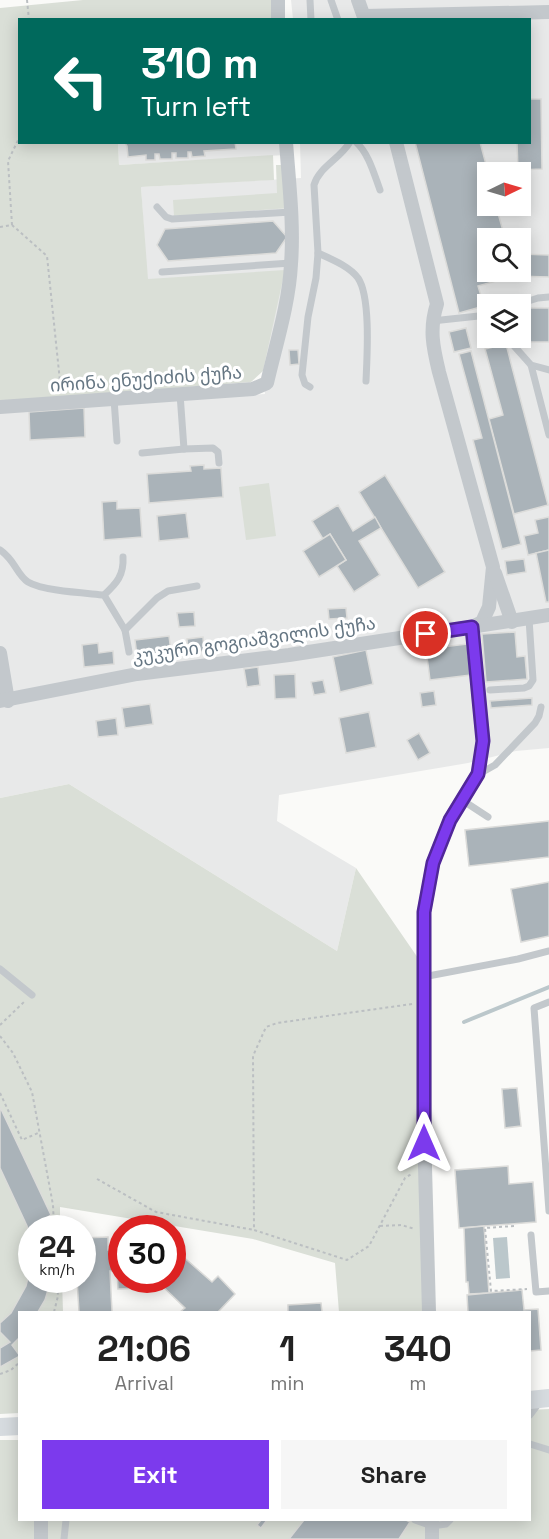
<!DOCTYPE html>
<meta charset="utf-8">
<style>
:root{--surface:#fff;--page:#f6f6f6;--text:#222;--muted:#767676;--accent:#7c3aed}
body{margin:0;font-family:"Space Grotesk","Noto Sans Georgian",sans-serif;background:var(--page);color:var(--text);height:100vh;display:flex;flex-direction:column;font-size:22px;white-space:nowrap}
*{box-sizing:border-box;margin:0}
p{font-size:20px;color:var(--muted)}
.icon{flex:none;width:33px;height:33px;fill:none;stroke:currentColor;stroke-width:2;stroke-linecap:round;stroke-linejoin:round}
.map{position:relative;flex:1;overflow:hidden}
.side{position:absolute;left:18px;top:1311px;width:513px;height:210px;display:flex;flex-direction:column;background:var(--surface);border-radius:0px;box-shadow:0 3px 15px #0003}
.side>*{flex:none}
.guide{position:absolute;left:18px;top:18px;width:513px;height:126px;border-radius:0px;box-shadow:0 3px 15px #0003;background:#00695c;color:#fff;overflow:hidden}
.needle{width:39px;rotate:85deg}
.fabs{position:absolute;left:477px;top:162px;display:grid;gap:12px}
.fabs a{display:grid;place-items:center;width:54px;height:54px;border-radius:0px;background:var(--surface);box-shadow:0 3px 15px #0003;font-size:30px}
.speed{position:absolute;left:18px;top:1215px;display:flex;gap:12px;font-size:30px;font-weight:700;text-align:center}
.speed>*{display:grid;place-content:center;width:78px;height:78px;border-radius:50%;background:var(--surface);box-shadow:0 3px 15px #0003;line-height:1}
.speed small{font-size:15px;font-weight:400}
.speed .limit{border:9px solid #d22;background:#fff;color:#111}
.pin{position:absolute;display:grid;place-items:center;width:51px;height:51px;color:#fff;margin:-26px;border:3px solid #fff;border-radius:50%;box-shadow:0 2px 6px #0007}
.me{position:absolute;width:66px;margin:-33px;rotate:0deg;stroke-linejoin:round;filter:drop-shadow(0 0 4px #0008)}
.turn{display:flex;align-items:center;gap:21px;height:126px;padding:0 24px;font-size:27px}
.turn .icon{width:78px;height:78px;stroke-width:2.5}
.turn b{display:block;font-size:42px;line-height:51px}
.eta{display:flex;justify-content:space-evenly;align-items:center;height:102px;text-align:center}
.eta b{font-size:36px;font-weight:800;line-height:42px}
.action{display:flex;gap:12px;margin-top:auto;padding:12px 24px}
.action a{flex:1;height:69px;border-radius:0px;background:var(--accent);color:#fff;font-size:24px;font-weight:800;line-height:69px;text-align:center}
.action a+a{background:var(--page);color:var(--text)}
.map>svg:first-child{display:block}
</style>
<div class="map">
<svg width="549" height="1539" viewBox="0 0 549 1539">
<rect width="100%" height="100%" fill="#fafaf8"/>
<!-- built -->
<g fill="#e8e9e9" fill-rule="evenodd">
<path d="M291,0H549V748L516,751L468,763L279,795L277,821L356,868L337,951L69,784L0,798V410L265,394L263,371L147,279L141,187L301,178L300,143L530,142V20L293,19ZM488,172H520V206H488ZM488,238H520V272H488ZM488,304H520V338H488Z"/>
<path d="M118,143H284L285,155L119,165Z"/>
</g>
<!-- green -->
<g fill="#dadfd7">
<path d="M83,0H272L275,19L20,20V142L118,143L119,165L273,155L274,180L141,187L148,279L285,270L263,371L251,382L0,402V8Z"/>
<path d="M276,165H286L289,208L174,216L173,200L277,193Z"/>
<path d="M269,483L276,536L246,540L239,487Z"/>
<path d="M69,784L337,951L356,868L418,958L423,1312H339L335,1263L253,1239L60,1207V1228H32V1280H62L63,1312H20L19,1413L0,1414V798Z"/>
<path d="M549,1409V1539H0V1440H19L20,1520H530V1410Z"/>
</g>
<!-- water -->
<path fill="#bbc7cb" d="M507,1237L510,1278L496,1279L493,1238Z"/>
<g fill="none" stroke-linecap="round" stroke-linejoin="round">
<!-- stream -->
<path stroke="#bbc7cb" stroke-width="4" d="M464,1022L549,987"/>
</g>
<!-- building -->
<g fill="#aab3b9" stroke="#dcdcda" stroke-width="1.5">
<path d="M530,99H541L542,169L518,170L517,142H530Z"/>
<path d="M124,142H235L236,149L204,151L205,156L192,157L191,152H188V158H176V153H172V159H160L159,154H155V160H146V155L128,157L127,146Z"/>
<path d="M415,142H480L488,172V206H496L505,238H488V272H513L514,276L478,286L484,306L459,313Z"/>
<path d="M273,221L287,237L276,253L168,261L157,245L165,229Z"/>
<path d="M520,254L549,255V277L514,276L513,272H520Z"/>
<path d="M524,308H549V342H524V330L520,331V309Z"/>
<path d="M466,328L471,348L454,352L449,332Z"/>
<path d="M506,344L548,505L514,514L489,419L503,415L485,349Z"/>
<path d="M289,350H298L299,364L290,365Z"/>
<path d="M471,351L521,544L502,549L473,440L482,438L459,354Z"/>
<path d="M84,408L85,437L30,440L29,412Z"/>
<path d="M204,465V469L221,468L223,497L149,503L147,474L191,471L190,466Z"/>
<path d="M385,475L445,572L418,588L359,492Z"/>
<path d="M117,501V509L140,508L142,537L104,540L102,502Z"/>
<path d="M338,505L353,531L375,517L381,528L359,541L380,575L354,592L337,566L346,560L330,534L323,539L312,521Z"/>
<path d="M186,513L189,538L159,541L157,516Z"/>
<path d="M549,517V550L528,555L524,536L538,533L535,520Z"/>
<path d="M330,534L346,560L319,577L303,551Z"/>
<path d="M549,550V602H546L536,553Z"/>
<path d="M524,559L526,572L507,575L505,561Z"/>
<path d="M346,608L347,618L329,619L328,609Z"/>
<path d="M194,612L195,626L179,627L177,613Z"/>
<path d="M515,632L517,657L525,656L527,679L486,682L482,634Z"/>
<path d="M169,636L171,652L137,656L135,640Z"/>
<path d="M203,637L204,651L188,653L187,639Z"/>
<path d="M98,643L99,653L113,651L114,664L84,667L82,645Z"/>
<path d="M467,644L471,675L430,680L426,649Z"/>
<path d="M366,650L373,684L340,692L333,657Z"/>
<path d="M258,667L260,685L247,687L244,669Z"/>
<path d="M295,674L296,698L275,699L274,675Z"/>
<path d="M323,680L326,693L314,695L311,682Z"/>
<path d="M434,691L436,705L422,707L420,693Z"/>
<path d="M532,698V705L491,708L490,701Z"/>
<path d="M150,704L153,724L125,728L122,708Z"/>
<path d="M369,712L376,747L346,753L339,718Z"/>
<path d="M116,718L118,735L98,737L96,721Z"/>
<path d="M419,733L430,753L418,760L407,740Z"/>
<path d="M549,821V857L469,866L465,830Z"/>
<path d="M549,882V936L521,942L511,889Z"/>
<path d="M517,1088L521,1126L505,1128L502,1089Z"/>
<path d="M0,1107L51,1215L46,1218L49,1228H32V1249L27,1226L0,1168Z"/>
<path d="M508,1166L509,1184L533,1182L536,1222L459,1228L455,1170Z"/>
<path d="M484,1226L489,1293L469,1294L468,1282H466L464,1228Z"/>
<path d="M108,1237V1250L116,1249V1238H122V1280H140V1288L118,1289L117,1271H110L112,1312H79L77,1280H82V1238Z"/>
<path d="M172,1247L212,1282L218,1276L235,1294L218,1312H180L185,1308L156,1280H172Z"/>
<path d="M32,1261V1280H51L45,1300L38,1312H20V1337L12,1345L20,1356L0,1367V1348L10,1342L0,1332V1323L11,1313L26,1286Z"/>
<path d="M522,1290L524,1310L538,1309L541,1350L530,1351V1312H468L467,1295Z"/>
<path d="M321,1303L322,1312H288V1305Z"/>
<path d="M261,1520H267L261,1528L257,1525Z"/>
<path d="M304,1520H406L410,1522L399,1539H289Z"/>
</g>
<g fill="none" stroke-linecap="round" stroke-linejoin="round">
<!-- path -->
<g stroke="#bbbfc2" stroke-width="2" stroke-dasharray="3 3" stroke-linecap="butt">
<path d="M27,0L29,20"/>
<path d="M12,225L8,161L20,136"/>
<path d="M0,227L12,225L47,256L61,391"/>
<path d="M412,1004L277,1023L266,1027L253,1056L254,1230L347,1260L369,1246L405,1178L413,1173"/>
<path d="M0,1025L25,1001"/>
<path d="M0,1036L13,1053L32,1092L53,1205L54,1228"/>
<path d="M0,1093L22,1140L38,1133"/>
<path d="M97,1179L156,1212L254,1230"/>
<path d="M380,1226L401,1225L415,1229"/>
<path d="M514,1226L485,1228L491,1291L527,1289"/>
<path d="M54,1312L58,1296L57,1280"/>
<path d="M0,1374L11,1370L20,1362"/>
</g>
<!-- lane -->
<g stroke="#c3c8cc" stroke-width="7">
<path d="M310,0L311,20"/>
<path d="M331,0L338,20"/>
<path d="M356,142C369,154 374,174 380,190"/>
<path d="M157,207L166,217L172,219L291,212"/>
<path d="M318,253C331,259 349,266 358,278C371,297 367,358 366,381"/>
<path d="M162,272L291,263"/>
<path d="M519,304L538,298L549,297"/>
<path d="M432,321L488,315"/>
<path d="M507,338L531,365L549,370"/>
<path d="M531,365L549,435"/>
<path d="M310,387L305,384L302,375L308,317L316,278L318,253L314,185C319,167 340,159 350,142"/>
<path d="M180,394L184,449L213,448L218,452L219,463"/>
<path d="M114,399L117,441"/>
<path d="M142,453L184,449"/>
<path d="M0,550C15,560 17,575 28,582C43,591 85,593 104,595L125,630L129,652"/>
<path d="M104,595C117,583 124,575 123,557"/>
<path d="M125,630L157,598L168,591L197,586"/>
<path d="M490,690L524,688L529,686L533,680L529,619"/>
<path d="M479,774L495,765L535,723L539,716L541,707"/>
<path d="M462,800L488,817"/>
<path d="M0,969L32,995"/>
<path d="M423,977L518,959L549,951"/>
<path d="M549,1002L534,1008L549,1211"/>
<path d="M531,1235L536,1292L549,1291"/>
<path d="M530,1415L539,1403"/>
<path d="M530,1444L549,1450"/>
<path d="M415,1520L432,1526L446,1524L450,1520"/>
<path d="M64,1539L66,1520"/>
</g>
<!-- street -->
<g stroke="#c3c8cc" stroke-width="14">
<path d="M278,0V20"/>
<path d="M358,0L365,20"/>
<path d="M364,16L549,12"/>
<path d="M396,142L437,304C429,329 433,347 439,372L493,567L489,607L482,622L472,627L483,741L478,774L450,820L433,863L424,912L425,1167L429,1312"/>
<path d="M0,407L253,389L267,383C276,344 289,304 291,264C294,224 289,183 286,142"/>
<path d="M495,573L512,622"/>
<path d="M0,653L8,701"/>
<path d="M0,701L137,674L289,655L549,615"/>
<path d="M41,1520V1539"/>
<path d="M432,1520V1539"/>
</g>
<!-- secondary -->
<g stroke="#d6dbdf" stroke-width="18">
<path d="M530,1400L549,1398"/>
<path d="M0,1427L20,1426"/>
</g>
</g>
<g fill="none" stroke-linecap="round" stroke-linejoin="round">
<!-- route casing -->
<g stroke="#51269a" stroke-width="15">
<path id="route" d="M424,1143V912L433,863L450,820L478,774L483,741L472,627L426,634"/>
</g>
<!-- route -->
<use href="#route" stroke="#7c3aed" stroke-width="10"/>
</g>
<g text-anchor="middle" stroke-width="6" stroke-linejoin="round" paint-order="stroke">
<!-- street labels -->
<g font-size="18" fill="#657683" stroke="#fff">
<text transform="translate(146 379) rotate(-4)" y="6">ირინა ენუქიძის ქუჩა</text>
<text transform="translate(254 640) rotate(-8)" y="6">კუკური გოგიაშვილის ქუჩა</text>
</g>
</g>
</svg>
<div class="fabs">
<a><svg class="needle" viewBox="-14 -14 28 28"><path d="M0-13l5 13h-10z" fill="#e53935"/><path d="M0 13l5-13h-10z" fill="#767676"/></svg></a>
<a><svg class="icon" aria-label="search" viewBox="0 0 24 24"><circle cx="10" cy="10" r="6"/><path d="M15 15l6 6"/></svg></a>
<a><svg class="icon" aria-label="layers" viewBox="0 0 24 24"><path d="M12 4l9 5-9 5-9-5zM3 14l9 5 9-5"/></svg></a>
</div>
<div class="speed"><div>24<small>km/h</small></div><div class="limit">30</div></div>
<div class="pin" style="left:426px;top:634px;background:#d93025"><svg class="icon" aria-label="arrive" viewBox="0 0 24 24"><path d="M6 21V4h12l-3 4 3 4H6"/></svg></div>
<svg class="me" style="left:424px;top:1143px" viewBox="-20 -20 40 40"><path d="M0-17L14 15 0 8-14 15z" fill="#7c3aed" stroke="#fff" stroke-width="4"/></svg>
<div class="guide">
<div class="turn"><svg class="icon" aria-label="left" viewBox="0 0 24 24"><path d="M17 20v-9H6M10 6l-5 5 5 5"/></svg><div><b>310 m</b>Turn left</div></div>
</div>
<section class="side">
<div class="eta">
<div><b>21:06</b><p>Arrival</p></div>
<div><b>1</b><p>min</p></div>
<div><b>340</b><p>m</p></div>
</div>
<div class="action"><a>Exit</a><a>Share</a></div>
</section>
</div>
